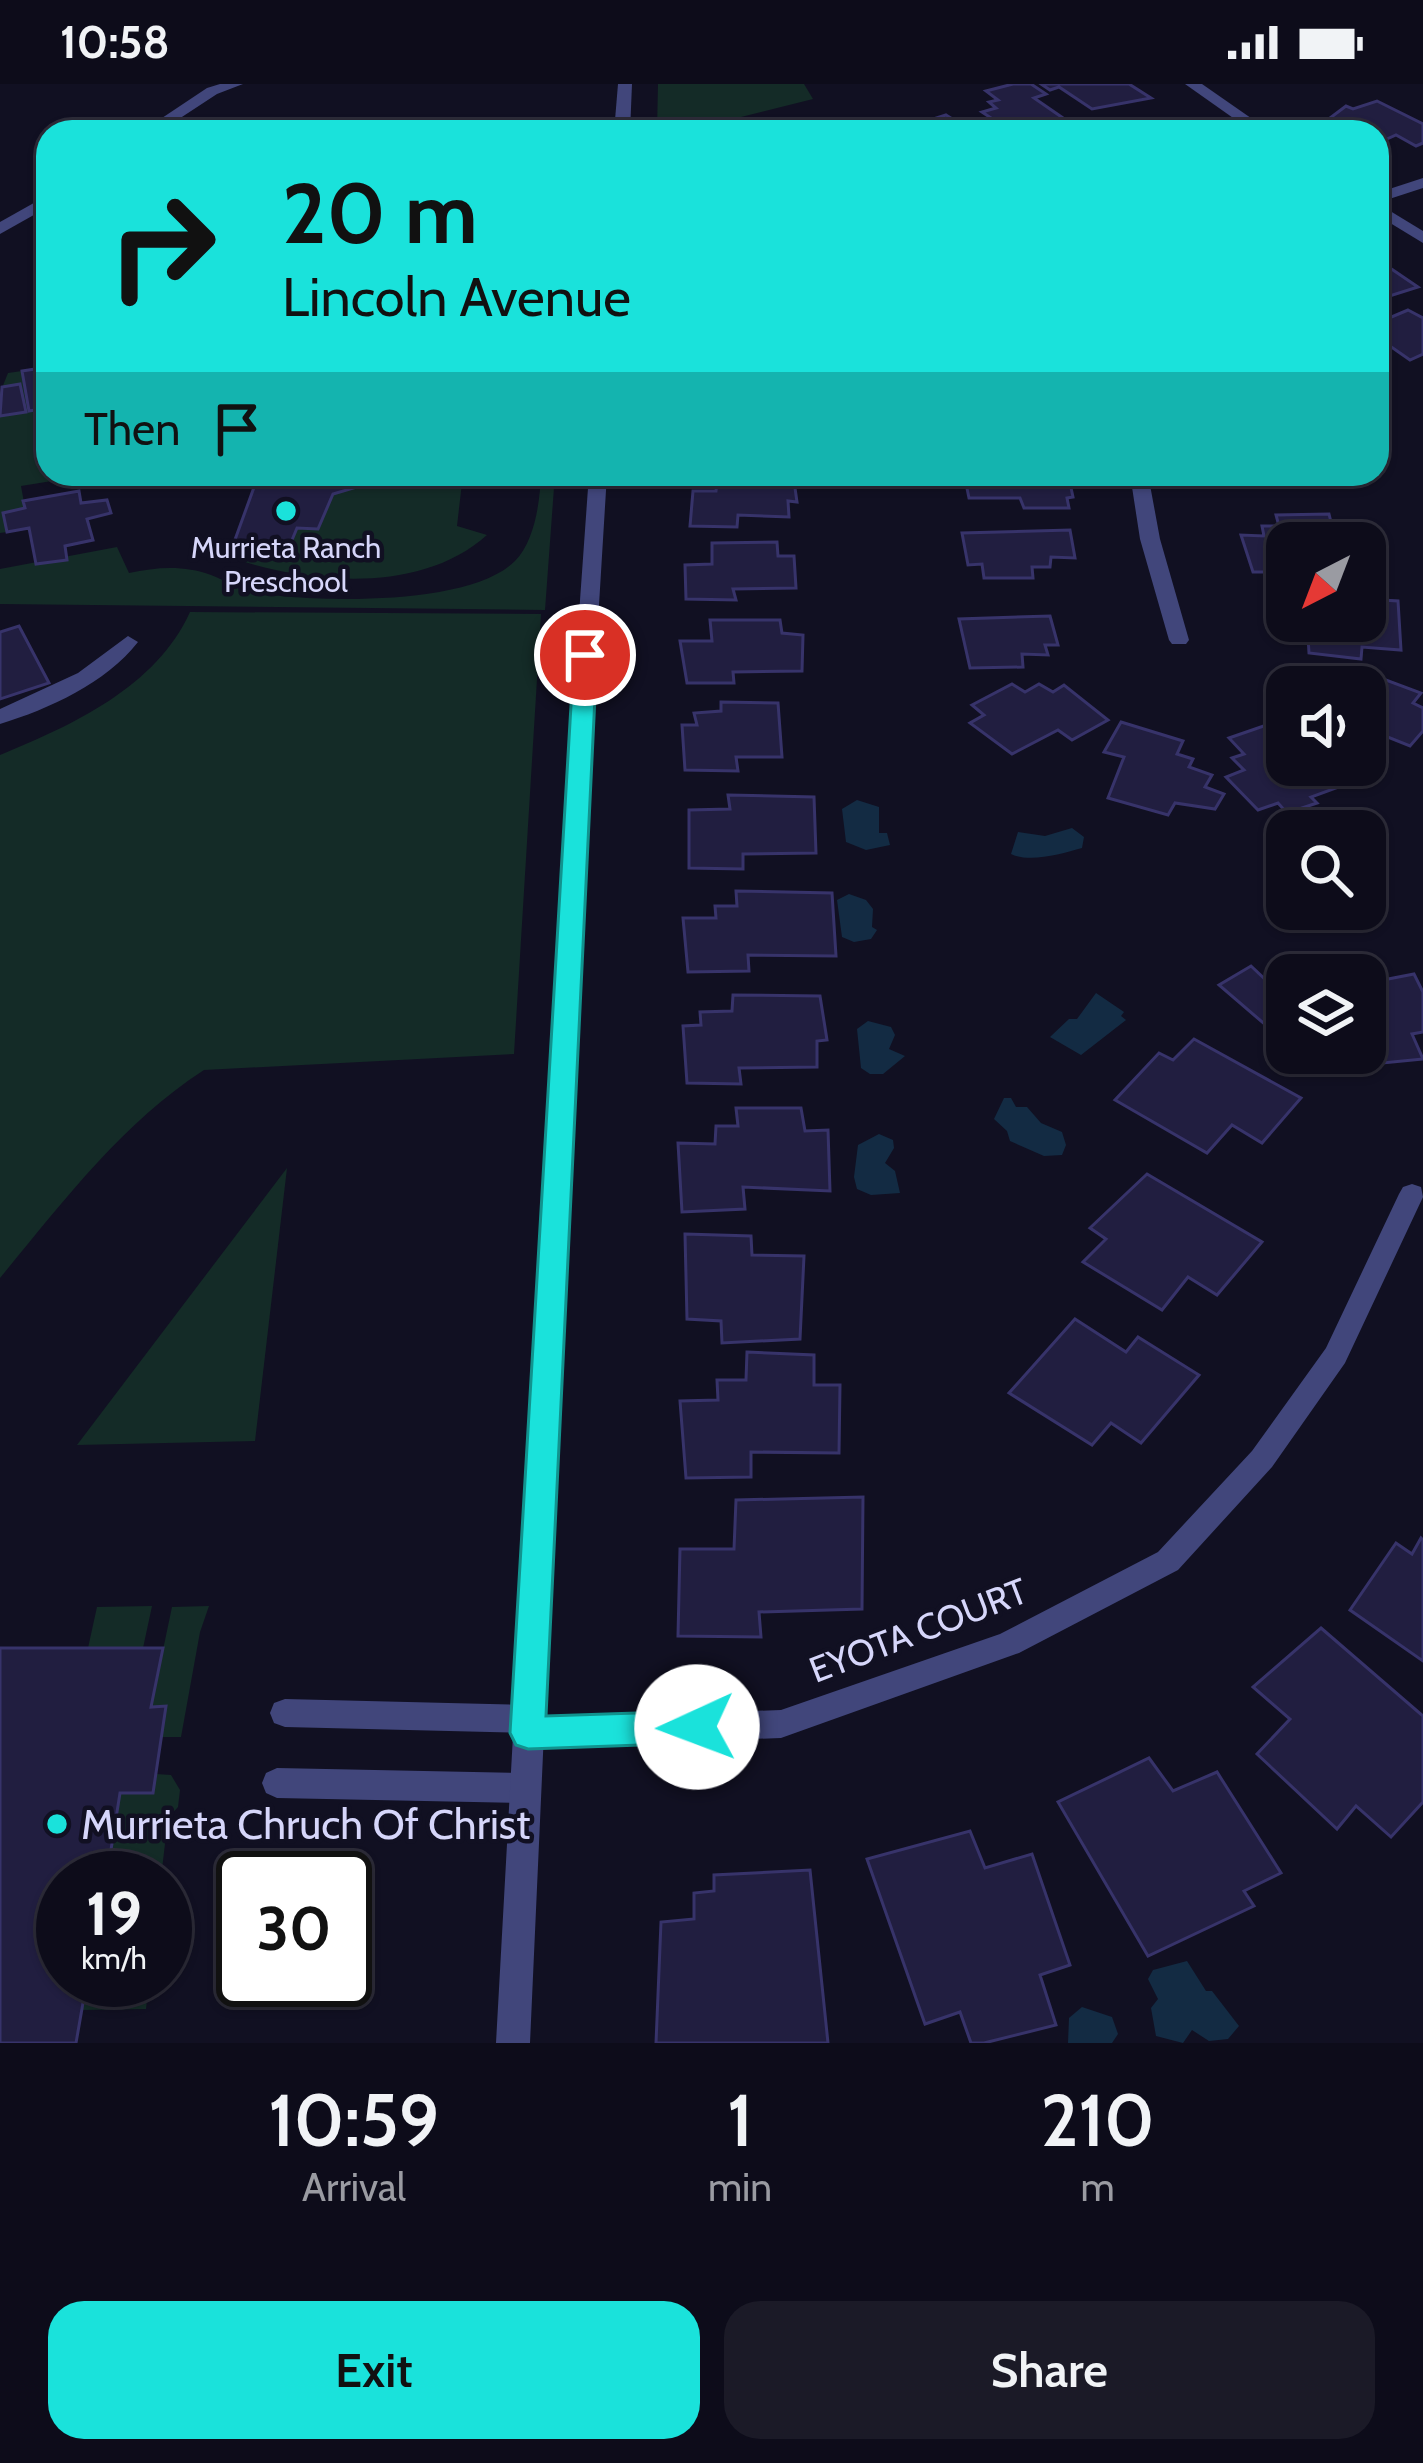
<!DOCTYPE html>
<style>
:root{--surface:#0d0c1a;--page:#1b1a27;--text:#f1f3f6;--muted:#9a9ba2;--line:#2d2c39;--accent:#1ae2db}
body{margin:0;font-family:Cabin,sans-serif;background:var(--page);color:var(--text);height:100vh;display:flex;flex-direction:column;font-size:45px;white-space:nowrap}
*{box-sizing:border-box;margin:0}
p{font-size:39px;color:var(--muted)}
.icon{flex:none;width:66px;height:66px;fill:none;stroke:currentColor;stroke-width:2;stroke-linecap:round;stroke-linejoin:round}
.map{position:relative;height:1959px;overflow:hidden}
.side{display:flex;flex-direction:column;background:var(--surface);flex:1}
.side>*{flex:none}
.hud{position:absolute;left:36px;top:36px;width:1353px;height:366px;border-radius:36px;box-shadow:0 3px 9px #0004,0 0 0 3px var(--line);background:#1ae2db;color:#111;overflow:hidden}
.needle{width:78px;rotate:222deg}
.controls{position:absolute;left:1266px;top:438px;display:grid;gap:24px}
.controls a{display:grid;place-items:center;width:120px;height:120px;border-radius:24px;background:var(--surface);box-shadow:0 3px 9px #0004,0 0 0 3px var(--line);font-size:60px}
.speed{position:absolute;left:36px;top:1767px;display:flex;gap:24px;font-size:60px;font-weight:700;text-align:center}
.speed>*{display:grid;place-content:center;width:156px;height:156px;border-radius:50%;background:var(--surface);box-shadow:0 3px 9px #0004,0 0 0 3px var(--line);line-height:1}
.speed small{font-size:30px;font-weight:400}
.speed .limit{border:6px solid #111;border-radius:18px;background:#fff;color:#111}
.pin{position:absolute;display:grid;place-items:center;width:102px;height:102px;color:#fff;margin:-51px;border:6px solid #fff;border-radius:50%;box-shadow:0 3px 12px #0007}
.me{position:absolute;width:132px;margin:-66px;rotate:268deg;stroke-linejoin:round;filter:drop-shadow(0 0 9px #0008)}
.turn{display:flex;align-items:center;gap:42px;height:252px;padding:0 48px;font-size:54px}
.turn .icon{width:156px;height:156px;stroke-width:2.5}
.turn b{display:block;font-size:84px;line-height:102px}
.then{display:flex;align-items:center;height:114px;padding:0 48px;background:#0003;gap:24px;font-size:45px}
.eta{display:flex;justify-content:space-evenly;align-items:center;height:204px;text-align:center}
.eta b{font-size:72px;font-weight:600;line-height:84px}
.button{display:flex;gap:24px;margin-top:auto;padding:24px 48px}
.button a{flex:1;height:138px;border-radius:36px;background:var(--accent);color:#111;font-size:48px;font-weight:600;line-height:138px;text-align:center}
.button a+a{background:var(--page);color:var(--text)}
.status{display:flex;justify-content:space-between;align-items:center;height:84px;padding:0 60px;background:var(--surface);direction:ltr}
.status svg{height:33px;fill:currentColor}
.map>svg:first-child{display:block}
</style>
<div class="status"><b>10:58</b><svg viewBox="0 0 49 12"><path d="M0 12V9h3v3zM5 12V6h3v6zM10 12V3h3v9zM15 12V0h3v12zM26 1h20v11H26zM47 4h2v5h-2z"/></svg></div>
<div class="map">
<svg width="1423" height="1959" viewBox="0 0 1423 1959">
<rect width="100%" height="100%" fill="#111022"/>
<!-- green -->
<g fill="#142b27">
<path d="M658,0H804L813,15L681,48H657Z"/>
<path d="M22,287L48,324V390H134L88,402L89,391L21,402L25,424L3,429L7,448L0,449V309L8,289Z"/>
<path d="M347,390H463L457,442L487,451C420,511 308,500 229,473L232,464L297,444L318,445L333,410L356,403Z"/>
<path d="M541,390H555L545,526L0,520V485L117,463L129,489C157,483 184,481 211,491C226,496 238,507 254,509C314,518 469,523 515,477C535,457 540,417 541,390Z"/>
<path d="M190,528L541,530L514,970L204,986C121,1040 63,1118 0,1194V671C73,641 156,603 190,528Z"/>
<path d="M287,1084L255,1357L77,1361Z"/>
<path d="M152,1522L143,1564H88L97,1523Z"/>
<path d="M209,1522L200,1548L181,1653H162L166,1623H151L172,1523Z"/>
<path d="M156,1690L171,1691L180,1706L178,1723L168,1734L161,1794H118L122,1773L110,1772L120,1709H153Z"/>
<path d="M87,1896H149L146,1925L82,1926Z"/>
</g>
<!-- water -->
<g fill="#132b43">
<path d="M857,716L879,723V749H887L890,761L866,766L846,758L842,725Z"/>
<path d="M1072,744L1084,753L1082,764C1061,770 1030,779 1011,770L1018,748L1045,752Z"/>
<path d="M849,810L866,816L873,825L872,843L877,846L871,855L854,858L842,853L837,816Z"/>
<path d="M1096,909L1124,928L1121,932L1126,936L1081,971L1050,953L1069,935H1077Z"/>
<path d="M868,937L891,943L895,951L889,965L905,972L883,990H870L861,984L857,945Z"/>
<path d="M1004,1014H1011L1016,1023H1027L1041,1039L1062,1048L1066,1061L1062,1071L1044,1072L1010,1057L1007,1047L994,1035Z"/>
<path d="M879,1050L893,1056L894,1064L885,1079L895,1087L900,1109L871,1111L857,1105L854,1093L858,1061Z"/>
<path d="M1187,1877L1206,1907H1212L1239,1942L1228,1955L1209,1957L1192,1946L1183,1959L1156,1952L1151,1924L1158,1915L1148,1895L1153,1886Z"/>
<path d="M1082,1923L1112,1933L1118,1950L1112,1959H1068L1069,1934Z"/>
</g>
<!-- building -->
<g fill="#211e40" stroke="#37336a" stroke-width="3">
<path d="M1013,0H1031L1046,10L1034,14L1063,34L1025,45L1018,41L1006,44L982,28L996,24L989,18L998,16L986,7Z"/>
<path d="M1041,0H1129L1151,14L1092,25L1059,3L1050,6Z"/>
<path d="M1377,17L1423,40V59L1416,62L1396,51L1378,59L1377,48H1357L1330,34L1346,22L1353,25Z"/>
<path d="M946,31L962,41L974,38L988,48H919L911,42Z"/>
<path d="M1390,184L1418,203L1377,216V189Z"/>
<path d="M1408,226L1423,234V270L1410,276L1377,253L1385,247L1377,239Z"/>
<path d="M48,283V324L29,327L22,287Z"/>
<path d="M20,300L26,328L0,332L2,303Z"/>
<path d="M347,390L357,403L333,410L318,445L297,444L287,468L232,464L257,395L254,390Z"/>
<path d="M718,390H778L779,397H794L797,418L788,417L789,433L738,431L737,443L690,442L693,407H716Z"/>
<path d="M964,390H1068L1073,413L1067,414L1069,424H1024L1020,414H969Z"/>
<path d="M1227,390H1325L1328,399L1232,402Z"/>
<path d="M79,407L81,419L107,416L111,429L87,435L93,456L65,462L67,476L36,480L29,444L7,448L3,429L25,424L23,417Z"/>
<path d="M1329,430L1332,442H1347L1353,459H1287V488H1253L1241,451L1264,452L1262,442H1279L1276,431Z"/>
<path d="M1070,446L1075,474L1051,473L1050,483H1032L1033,494H984L982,480L968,481L962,449Z"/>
<path d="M777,458L778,472H794L796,504L733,505L736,516L686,515L685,481L712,480V459Z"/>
<path d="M1365,515L1398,517L1401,566L1362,563L1361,575L1309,569L1307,537H1365Z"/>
<path d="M1050,532L1058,561H1045L1048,571L1022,570L1023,583L970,584L959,535Z"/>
<path d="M710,536H780L782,549L803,551L802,587L733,588L734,599H687L680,557H712Z"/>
<path d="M19,542L49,599L0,615V548Z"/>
<path d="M1325,585L1363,600L1370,590L1421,609L1413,619L1423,624V647L1410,662L1365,644V603H1311Z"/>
<path d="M1012,600L1025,608L1039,600L1053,608L1064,601L1108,636L1072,656L1058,646L1012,670L970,639L984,631L972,621Z"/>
<path d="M721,618L778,619L782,673H736L738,687L685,686L682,641H697L694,629L721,627Z"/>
<path d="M1287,634V681H1311L1336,704L1311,713L1317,719L1287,729L1278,719L1258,726L1226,693L1244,686L1232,674L1244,670L1229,654Z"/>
<path d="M1121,638L1183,657L1177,670L1193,675L1189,683L1212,691L1205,703L1224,710L1215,725L1175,719L1168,731L1108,714L1124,673L1104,668Z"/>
<path d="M728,711L814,713L816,769L743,770V785L689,784V726L730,725Z"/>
<path d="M736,807L832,809L836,872L748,871L749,887L688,888L683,834H716L715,822H737Z"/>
<path d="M1376,878L1383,896L1414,890L1423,908V948L1412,950L1423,975L1332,984L1327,969H1365V891L1298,890Z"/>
<path d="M1251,882L1287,916V932L1268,943L1219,901Z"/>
<path d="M733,911L820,912L827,956L817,957V983L739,984L741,1000L687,999L683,942L701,941L700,928L732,927Z"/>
<path d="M1194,955L1301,1014L1262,1059L1232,1041L1207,1069L1115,1016L1159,969L1173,976Z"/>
<path d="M736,1024H801L805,1047L828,1046L830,1107L743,1103L745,1125L682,1128L678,1059L715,1060L716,1042H738Z"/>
<path d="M1147,1090L1262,1158L1217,1211L1188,1193L1162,1226L1083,1178L1106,1155L1090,1144Z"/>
<path d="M685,1150L751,1152L752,1171L804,1172L800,1255L722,1259L721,1237L687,1235Z"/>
<path d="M1075,1235L1126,1268L1138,1253L1199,1291L1141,1359L1111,1339L1092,1361L1009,1309Z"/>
<path d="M747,1268L814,1271V1301H840L839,1369L751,1368V1393L686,1394L680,1317L718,1316L717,1296H746Z"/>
<path d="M863,1413L862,1525L759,1528L761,1553L678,1552L680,1465H734L736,1416Z"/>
<path d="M1421,1454L1423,1456V1577L1350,1526L1396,1459L1412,1470Z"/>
<path d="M1321,1544L1423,1632V1718L1391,1753L1356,1722L1337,1745L1257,1670L1290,1635L1253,1603Z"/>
<path d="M0,1564H163L151,1623L166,1622L153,1709H120L110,1772H122L118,1794H63V1896H87L76,1959H0Z"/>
<path d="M1149,1674L1173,1707L1217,1688L1281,1789L1244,1807L1254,1822L1148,1872L1058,1718Z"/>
<path d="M970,1747L985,1784L1032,1770L1070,1881L1040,1891L1056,1941L984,1959H971L960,1928L925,1940L867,1775Z"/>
<path d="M810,1786L828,1959H656L661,1838L694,1835V1809L714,1807V1791Z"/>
</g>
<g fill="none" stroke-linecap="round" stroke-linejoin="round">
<!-- service -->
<g fill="#41467b" fill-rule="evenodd">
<path d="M285,1615L528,1621L539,1625L543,1635L539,1645L528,1649L285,1643L274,1639L270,1629L274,1619Z"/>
<path d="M277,1684L525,1689L536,1694L540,1704L536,1714L525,1719L277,1714L266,1709L262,1699L266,1689Z"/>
</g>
<!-- minor -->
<g fill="#41467b" fill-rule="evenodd">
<path d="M220,0H243L217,10L159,48H141L207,4Z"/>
<path d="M1185,0H1202L1271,48H1253Z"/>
<path d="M1423,94V104L1377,119V109Z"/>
<path d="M48,111V123L0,150V138Z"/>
<path d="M1377,119L1423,147V159L1377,131Z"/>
<path d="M1130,390H1148L1160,455L1189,556L1186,560H1172L1169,556L1140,455Z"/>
<path d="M128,552L138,558C106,599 49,625 0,640V625L78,589Z"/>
<path d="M1412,1100L1421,1103L1423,1113L1345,1279L1272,1383L1178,1486L1019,1569L781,1654L528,1663L517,1659L513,1649L517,1639L528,1635L781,1626L1000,1550L1158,1468L1252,1367L1326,1264L1399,1110L1403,1103Z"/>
</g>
<!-- tertiary -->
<g fill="#41467b" fill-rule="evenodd">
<path d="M618,0H632L630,48H614Z"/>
<path d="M589,390H607L583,783L530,1959H496L561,783Z"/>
</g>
</g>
<!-- route -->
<path fill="#1ae2db" stroke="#11938e" stroke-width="3" d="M585,564L597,571L546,1632L697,1627L709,1632L714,1643L709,1655L697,1659L528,1665L516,1661L510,1649L574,571Z"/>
<!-- markers -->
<g fill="#1ae2db" stroke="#111022" stroke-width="4.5">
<circle cx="286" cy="427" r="12"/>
<circle cx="57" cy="1740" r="12"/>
</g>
<g text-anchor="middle" stroke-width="9" stroke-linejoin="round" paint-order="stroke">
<!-- far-poi labels -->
<g font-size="30" fill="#d6d6fa" stroke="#111022">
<text x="286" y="474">Murrieta Ranch<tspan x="286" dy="34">Preschool</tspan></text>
</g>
<!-- street labels -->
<g font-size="36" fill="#d6d6fa" stroke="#111022">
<text transform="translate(918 1546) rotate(-21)" y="13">EYOTA COURT</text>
</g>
<!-- near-poi labels -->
<g font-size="42" fill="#d6d6fa" stroke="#111022" text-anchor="start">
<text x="81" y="1755">Murrieta Chruch Of Christ</text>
</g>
</g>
</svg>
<div class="controls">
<a><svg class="needle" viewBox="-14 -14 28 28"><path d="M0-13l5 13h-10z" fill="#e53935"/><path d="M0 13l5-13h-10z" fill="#9a9ba2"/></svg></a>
<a><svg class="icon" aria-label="sound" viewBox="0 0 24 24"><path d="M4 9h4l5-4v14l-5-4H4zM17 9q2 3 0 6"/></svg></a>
<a><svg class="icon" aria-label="search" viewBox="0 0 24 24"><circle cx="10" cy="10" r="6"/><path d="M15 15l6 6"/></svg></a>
<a><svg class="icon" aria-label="layers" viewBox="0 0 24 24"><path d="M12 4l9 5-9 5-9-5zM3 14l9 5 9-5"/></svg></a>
</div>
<div class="speed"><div>19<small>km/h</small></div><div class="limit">30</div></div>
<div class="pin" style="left:585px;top:571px;background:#d93025"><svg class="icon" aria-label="arrive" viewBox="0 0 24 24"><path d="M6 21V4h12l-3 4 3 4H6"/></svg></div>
<svg class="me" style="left:697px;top:1643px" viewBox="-20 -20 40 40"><circle r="19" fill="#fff"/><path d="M0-13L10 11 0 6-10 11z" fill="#1ae2db"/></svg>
<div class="hud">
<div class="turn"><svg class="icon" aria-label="right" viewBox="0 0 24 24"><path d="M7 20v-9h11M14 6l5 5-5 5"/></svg><div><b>20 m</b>Lincoln Avenue</div></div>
<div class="then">Then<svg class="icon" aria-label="arrive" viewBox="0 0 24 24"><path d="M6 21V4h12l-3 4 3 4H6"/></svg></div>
</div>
</div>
<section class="side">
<div class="eta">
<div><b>10:59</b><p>Arrival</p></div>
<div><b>1</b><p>min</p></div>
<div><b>210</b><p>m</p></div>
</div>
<div class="button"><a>Exit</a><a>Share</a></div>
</section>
